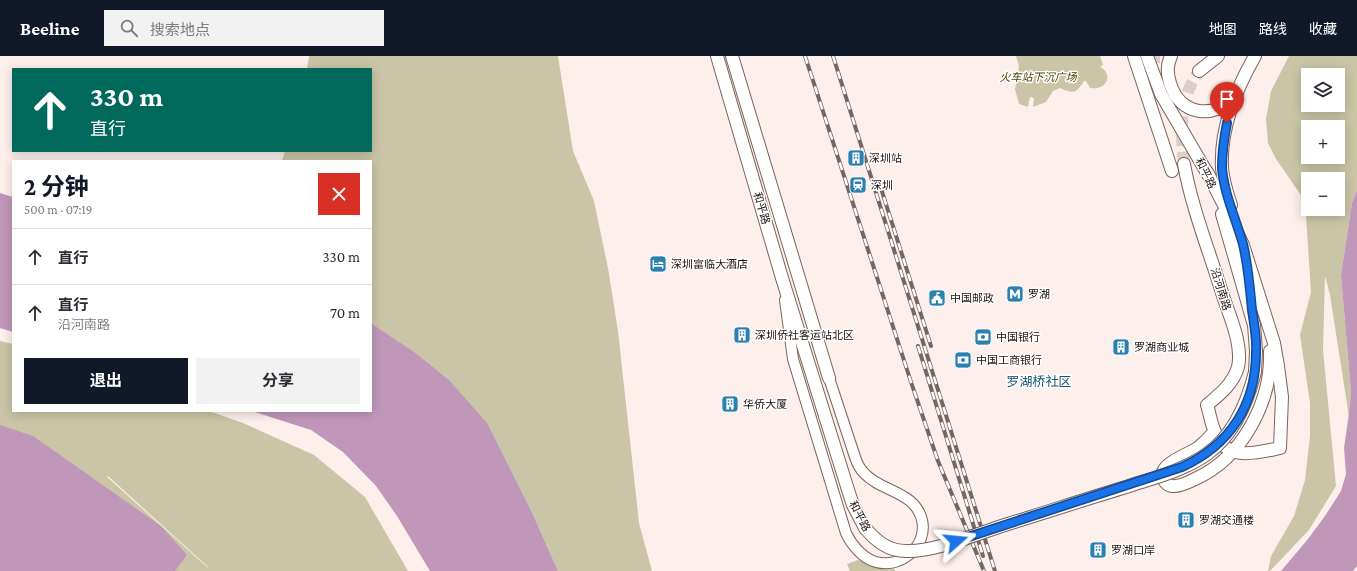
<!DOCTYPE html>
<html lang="zh">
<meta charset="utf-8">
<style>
:root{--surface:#fff;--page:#f2f2f3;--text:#2b2b33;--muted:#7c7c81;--line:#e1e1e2;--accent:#111827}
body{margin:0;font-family:"Crimson Pro","Noto Sans SC",serif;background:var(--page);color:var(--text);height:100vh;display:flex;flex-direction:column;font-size:15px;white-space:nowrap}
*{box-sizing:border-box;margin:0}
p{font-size:13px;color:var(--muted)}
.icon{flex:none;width:22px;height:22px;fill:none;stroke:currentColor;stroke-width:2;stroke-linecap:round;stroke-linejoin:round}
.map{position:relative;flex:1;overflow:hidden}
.drawer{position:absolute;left:12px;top:104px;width:360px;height:252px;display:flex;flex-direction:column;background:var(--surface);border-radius:0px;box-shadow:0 2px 10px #0003}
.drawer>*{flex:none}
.top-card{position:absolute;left:12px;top:12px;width:360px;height:84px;border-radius:0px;box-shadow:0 2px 10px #0003;background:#00695c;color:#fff;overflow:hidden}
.controls{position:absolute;left:1301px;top:12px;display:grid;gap:8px}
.controls a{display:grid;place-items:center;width:44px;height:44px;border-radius:0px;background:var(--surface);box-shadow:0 2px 10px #0003;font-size:20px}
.pin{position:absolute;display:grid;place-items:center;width:34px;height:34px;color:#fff;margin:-41px -17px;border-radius:50% 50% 50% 0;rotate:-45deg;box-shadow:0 0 4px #0007}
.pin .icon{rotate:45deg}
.me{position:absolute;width:44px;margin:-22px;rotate:72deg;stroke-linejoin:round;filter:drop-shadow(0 0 3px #0008)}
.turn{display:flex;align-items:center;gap:14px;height:84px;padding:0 12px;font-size:18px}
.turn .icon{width:52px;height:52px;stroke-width:2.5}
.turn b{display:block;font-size:28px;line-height:34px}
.round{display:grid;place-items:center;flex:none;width:42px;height:42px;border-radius:0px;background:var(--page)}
.summary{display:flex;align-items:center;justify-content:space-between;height:68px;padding:0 12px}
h1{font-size:24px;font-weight:700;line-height:30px;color:var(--accent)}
.button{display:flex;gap:8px;margin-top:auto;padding:8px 12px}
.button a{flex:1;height:46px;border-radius:0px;background:var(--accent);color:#fff;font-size:16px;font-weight:700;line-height:46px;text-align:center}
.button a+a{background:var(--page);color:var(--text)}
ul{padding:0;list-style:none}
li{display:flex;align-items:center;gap:12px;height:56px;padding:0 12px;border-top:1px solid var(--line)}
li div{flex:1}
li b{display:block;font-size:15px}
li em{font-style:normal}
header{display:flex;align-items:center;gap:24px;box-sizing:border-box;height:56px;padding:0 20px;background:var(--accent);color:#fff}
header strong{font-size:19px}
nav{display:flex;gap:22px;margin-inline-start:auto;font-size:14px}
.search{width:280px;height:36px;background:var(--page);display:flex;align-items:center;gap:10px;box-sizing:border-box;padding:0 14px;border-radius:0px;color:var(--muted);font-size:15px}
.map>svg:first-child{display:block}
</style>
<header>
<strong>Beeline</strong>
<div class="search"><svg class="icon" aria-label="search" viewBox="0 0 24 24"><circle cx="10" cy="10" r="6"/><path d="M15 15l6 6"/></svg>搜索地点</div>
<nav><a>地图</a><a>路线</a><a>收藏</a></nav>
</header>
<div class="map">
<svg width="1357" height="515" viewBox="0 0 1357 515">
<rect width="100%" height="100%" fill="#fdf0ec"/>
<!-- green -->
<g fill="#c9c5a6" fill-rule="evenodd">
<path d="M309,0H558L573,95L594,145L608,212L618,275L639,467L652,515H558L535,463L449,324L416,297L371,267V105H282L285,95H371V13H307Z"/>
<path d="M1016,0H1100L1103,9L1100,11C1115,19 1105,35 1090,32L1086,25H1084C1076,38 1073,38 1060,32L1053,35L1046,46L1033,51L1034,42L1030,41L1028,51L1019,48L1015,33L1019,10Z"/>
<path d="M1289,0H1357V134L1352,147L1341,219L1351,336L1349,361L1330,239L1325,220L1323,294L1336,430L1309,474L1270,515H1268L1271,500L1294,460L1305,424L1310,380V347L1300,279L1311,236L1305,145L1276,103L1268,87L1266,63L1271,35ZM1308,19H1338V49H1308ZM1308,71H1338V101H1308ZM1308,123H1338V153H1308Z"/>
<path d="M0,285L13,288V355H209L243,367L314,399L365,441L408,515H0ZM106,420L109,421L208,511H207Z"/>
<path d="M858,504L870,509L883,508L894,512L895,515H850L847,508Z"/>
</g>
<!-- water -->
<g fill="#c197b9">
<path d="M1357,134V510L1353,515H1281L1308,483L1325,460L1341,435L1346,418L1344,392L1349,357L1351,336L1341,219L1352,147Z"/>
<path d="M0,137L13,141V276L0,272Z"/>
<path d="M371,267L416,297L449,324L487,367L535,463L558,515H430L397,460L376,430L343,396L311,374L252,355H371Z"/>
<path d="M0,369L33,380L161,470L187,499L175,515H0Z"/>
</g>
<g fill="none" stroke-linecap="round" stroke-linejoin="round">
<!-- major-tunnel -->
<path stroke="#dccfcb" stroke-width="12" stroke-dasharray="12 6" stroke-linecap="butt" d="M1184,108C1181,73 1178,45 1199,15"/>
<!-- highway-tunnel -->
<path stroke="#dccfcb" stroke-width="14" stroke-dasharray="14 7" stroke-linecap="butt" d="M1146,0H1163"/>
<!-- minor casing -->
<g stroke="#7d625a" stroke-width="12">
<path id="minor" d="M785,244L793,303L846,477C851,488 863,503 876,506C901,513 928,490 922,464C915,435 881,436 864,417C860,413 857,407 855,401L829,322"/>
</g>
<!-- major casing -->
<g stroke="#7d625a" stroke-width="14">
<g id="major">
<path d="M717,0L782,222L849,437L853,449L865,472"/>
<path d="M732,0L829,322"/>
<path d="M1134,0L1172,115"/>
<path d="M1147,0L1161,38L1210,122"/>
<path d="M1171,0C1167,8 1167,18 1170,27C1180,60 1214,64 1236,40"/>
<path d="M1199,15L1218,0"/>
<path d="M1184,108C1192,153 1210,197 1223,240C1230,261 1243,289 1238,311C1233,328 1220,338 1207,349C1210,358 1211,368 1215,376C1226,406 1256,397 1280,392L1282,341L1278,310L1274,287L1243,189L1227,155L1207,116"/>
<path d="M1231,149C1227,137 1223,125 1222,112C1220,73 1236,33 1255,0"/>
<path d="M1222,158L1254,269L1256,295L1255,316"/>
<path d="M1214,376C1210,381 1205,386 1199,391C1191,397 1168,405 1164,414C1160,420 1165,429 1172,430C1180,431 1189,426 1195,423C1242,402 1272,346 1270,295"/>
</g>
</g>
<!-- minor -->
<use href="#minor" stroke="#fff" stroke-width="10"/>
<!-- major -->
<use href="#major" stroke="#fff" stroke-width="12"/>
<!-- rail casing -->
<g stroke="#726763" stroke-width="4">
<g id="rail">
<path d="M805,0L912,329L938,405L984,515"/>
<path d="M833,0L995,515"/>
<path d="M879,126L931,290"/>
<path d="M918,290L983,500"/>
</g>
</g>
<!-- rail -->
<use href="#rail" stroke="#fff" stroke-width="2.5" stroke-dasharray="8" stroke-linecap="butt"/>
<!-- major-bridge casing -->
<g stroke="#7d625a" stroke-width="14" stroke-linecap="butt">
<path id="major-bridge" d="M865,472C876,485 888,495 906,495C935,496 979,477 1008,468C1047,456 1086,443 1126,431C1153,422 1183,415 1207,398C1234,379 1247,348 1255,316"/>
</g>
<!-- major-bridge -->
<use href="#major-bridge" stroke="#fff" stroke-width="12"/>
</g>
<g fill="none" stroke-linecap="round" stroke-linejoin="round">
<!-- route casing -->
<g stroke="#114b97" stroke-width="10">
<path id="route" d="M956,485L1182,411C1230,389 1256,349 1256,296C1257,282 1254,268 1252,254C1250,232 1248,209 1243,188C1236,163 1224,138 1222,112C1222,97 1224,82 1227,67"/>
</g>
<!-- route -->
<use href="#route" stroke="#1a73e8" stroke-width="7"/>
</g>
<!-- icons -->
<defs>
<g id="building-square" transform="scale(0.9)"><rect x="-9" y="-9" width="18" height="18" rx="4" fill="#2a80af" stroke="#fff"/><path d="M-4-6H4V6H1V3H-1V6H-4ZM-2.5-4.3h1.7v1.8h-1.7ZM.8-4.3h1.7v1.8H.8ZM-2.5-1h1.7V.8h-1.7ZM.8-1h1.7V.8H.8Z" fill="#fff"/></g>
<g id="station-square" transform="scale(0.9)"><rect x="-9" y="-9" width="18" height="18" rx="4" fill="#2a80af" stroke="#fff"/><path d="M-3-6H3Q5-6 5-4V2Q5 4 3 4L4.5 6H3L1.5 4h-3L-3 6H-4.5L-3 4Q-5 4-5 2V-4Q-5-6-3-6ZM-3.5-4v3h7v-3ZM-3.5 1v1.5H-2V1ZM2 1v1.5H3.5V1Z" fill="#fff"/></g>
<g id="hotel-square" transform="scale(0.9)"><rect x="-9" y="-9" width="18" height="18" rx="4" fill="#2a80af" stroke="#fff"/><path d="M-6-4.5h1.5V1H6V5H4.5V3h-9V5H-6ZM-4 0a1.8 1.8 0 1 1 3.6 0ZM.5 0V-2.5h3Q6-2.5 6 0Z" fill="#fff"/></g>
<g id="metro-square" transform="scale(0.9)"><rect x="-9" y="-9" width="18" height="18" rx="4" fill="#2a80af" stroke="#fff"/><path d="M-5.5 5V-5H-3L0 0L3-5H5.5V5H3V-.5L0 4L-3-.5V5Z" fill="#fff"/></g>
<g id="civic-square" transform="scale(0.9)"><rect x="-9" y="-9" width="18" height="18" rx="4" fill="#2a80af" stroke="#fff"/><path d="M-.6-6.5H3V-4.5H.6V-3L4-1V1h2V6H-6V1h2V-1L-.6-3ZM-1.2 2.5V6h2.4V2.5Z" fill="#fff"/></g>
<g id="bank-square" transform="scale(0.9)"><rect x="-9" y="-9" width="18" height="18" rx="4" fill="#2a80af" stroke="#fff"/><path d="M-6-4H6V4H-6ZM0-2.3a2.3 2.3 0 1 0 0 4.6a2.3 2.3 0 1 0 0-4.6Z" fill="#fff"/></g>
</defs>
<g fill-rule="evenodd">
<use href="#building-square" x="856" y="102"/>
<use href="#station-square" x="858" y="129"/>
<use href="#hotel-square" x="658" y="208"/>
<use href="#metro-square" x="1015" y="238"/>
<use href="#civic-square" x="937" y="242"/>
<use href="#building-square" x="742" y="279"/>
<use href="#bank-square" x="983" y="281"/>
<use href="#building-square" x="1121" y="291"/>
<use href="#bank-square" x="963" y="304"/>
<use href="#building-square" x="730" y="348"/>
<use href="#building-square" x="1186" y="464"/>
<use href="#building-square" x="1098" y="494"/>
</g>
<g text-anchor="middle" stroke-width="3" stroke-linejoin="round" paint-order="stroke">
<!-- park labels -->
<g font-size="11" font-style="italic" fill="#4c4302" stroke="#fff">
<text x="1038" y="25">火车站下沉广场</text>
</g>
<!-- poi labels -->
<g font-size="11" fill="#1f1411" stroke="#fff" text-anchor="start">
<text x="869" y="106">深圳站</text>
<text x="871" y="133">深圳</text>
<text x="671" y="212">深圳富临大酒店</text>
<text x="1028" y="242">罗湖</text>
<text x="950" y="246">中国邮政</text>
<text x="755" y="283">深圳侨社客运站北区</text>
<text x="996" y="285">中国银行</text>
<text x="1134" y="295">罗湖商业城</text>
<text x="976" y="308">中国工商银行</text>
<text x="743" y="352">华侨大厦</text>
<text x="1199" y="468">罗湖交通楼</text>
<text x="1111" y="498">罗湖口岸</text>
</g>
<!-- street labels -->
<g font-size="11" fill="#1f1411" stroke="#fff">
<text transform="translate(1206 117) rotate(64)" y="4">和平路</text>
<text transform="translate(762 152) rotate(74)" y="4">和平路</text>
<text transform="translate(1221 233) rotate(73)" y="4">沿河南路</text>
<text transform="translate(860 460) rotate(62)" y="4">和平路</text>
</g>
<!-- quarter labels -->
<g font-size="13" fill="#1a5575" stroke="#fff">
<text x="1039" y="330">罗湖桥社区</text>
</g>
</g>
</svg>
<div class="controls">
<a><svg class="icon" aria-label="layers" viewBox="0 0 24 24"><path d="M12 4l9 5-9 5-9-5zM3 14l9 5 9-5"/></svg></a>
<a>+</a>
<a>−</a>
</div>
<div class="pin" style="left:1227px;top:67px;background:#d93025"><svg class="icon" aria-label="arrive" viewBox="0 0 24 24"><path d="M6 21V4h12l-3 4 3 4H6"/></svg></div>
<svg class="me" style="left:956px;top:485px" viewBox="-20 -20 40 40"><path d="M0-17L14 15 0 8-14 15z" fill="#1a73e8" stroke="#fff" stroke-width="4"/></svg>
<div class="top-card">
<div class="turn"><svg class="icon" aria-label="ahead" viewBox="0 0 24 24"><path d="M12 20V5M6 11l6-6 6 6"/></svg><div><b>330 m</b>直行</div></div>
</div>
<section class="drawer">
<div class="summary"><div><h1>2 分钟</h1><p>500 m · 07:19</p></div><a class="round" style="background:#d93025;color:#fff"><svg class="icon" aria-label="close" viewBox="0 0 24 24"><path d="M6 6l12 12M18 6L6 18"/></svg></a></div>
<ul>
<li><svg class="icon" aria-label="ahead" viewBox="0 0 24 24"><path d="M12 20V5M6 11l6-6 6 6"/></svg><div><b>直行</b></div><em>330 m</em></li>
<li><svg class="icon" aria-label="ahead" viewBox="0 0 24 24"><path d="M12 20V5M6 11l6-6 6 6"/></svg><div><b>直行</b><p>沿河南路</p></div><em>70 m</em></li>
</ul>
<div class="button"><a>退出</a><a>分享</a></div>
</section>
</div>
